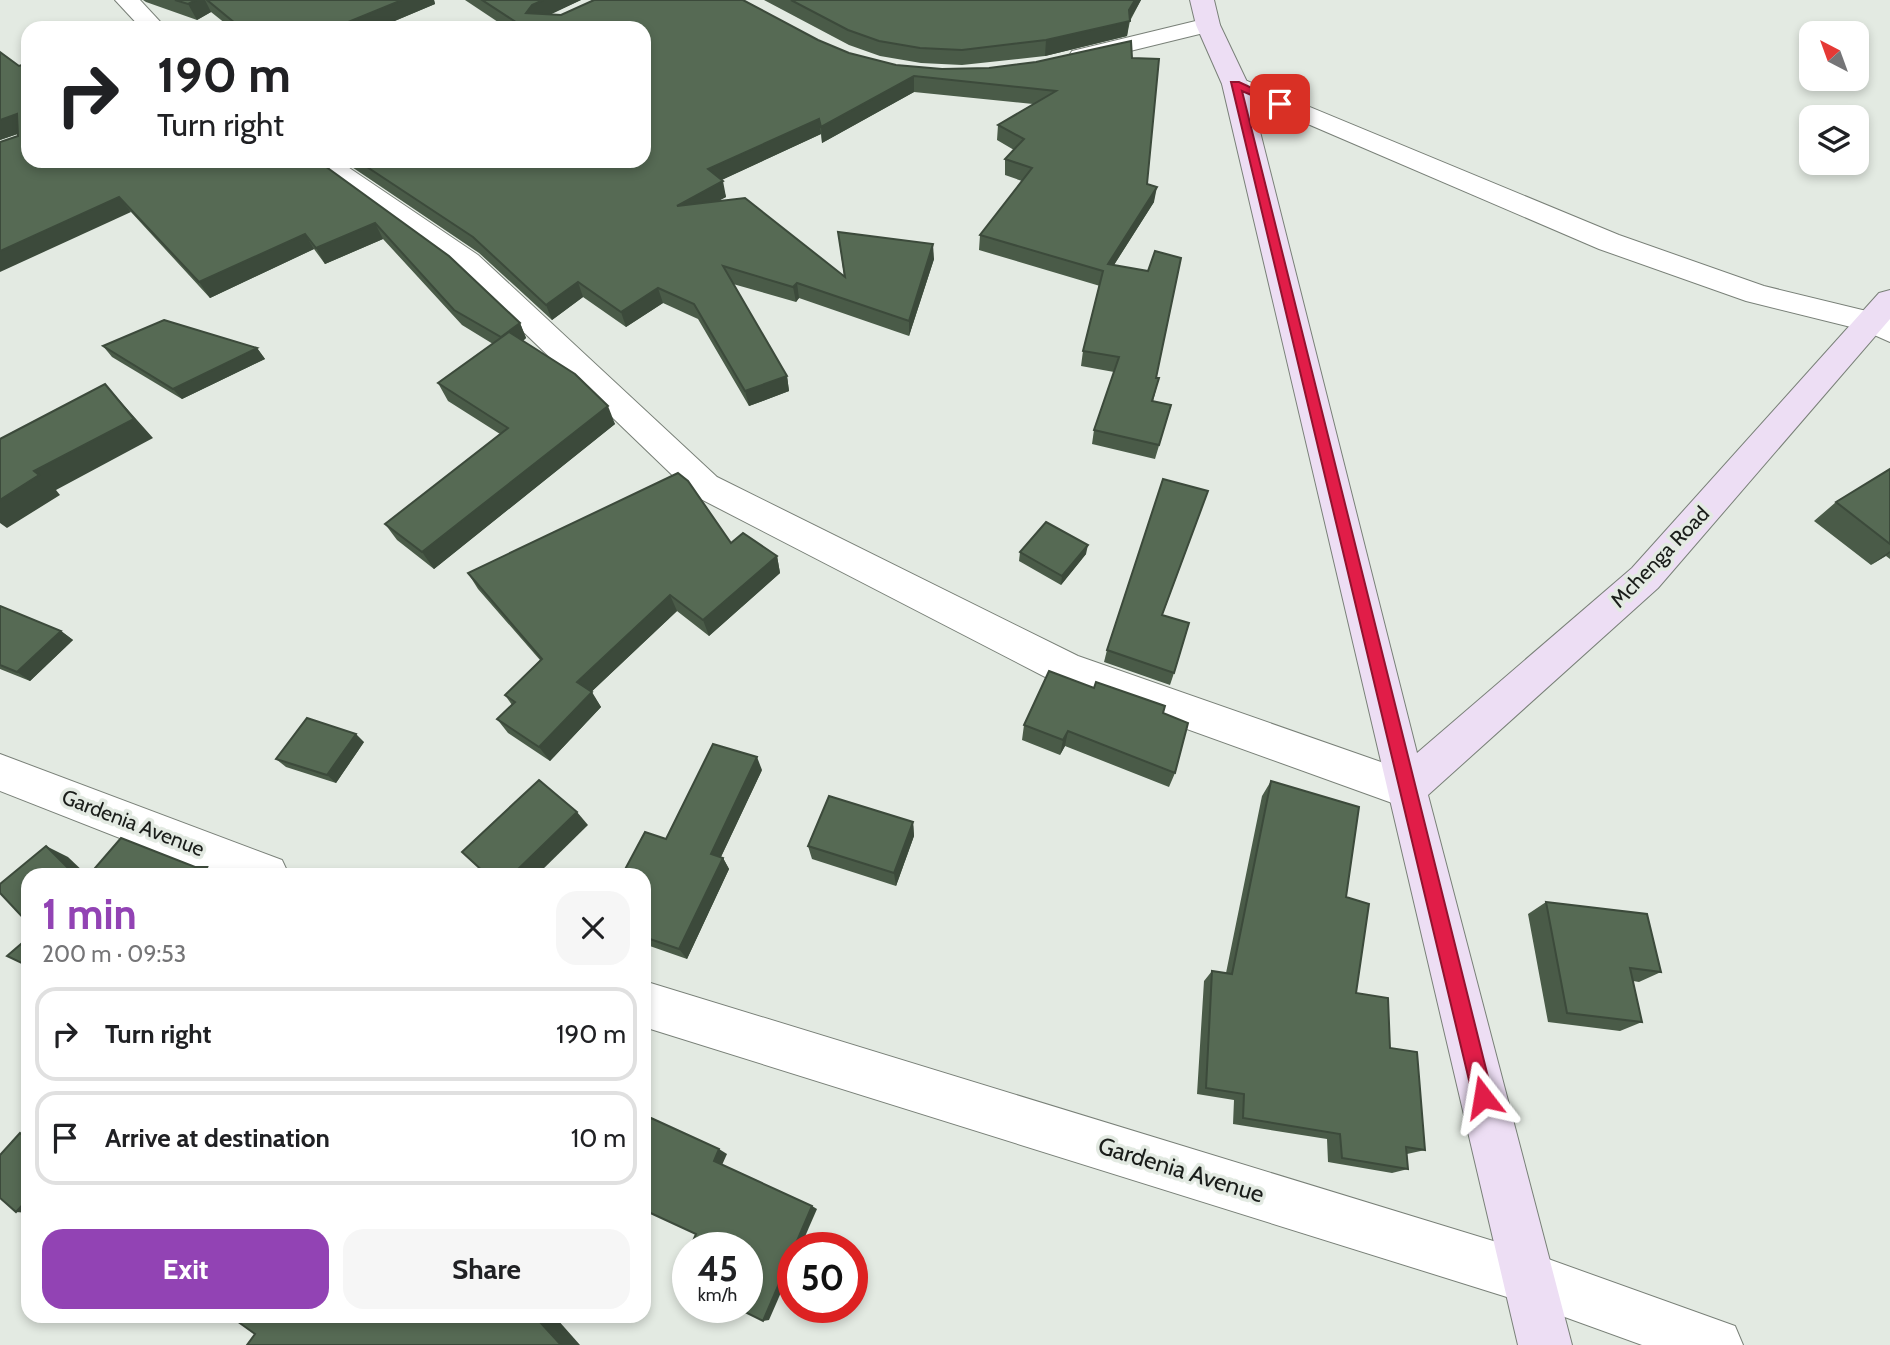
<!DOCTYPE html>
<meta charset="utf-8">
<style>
:root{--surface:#fff;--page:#f6f6f6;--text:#202124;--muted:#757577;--line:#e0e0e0;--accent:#9243b4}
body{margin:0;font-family:Cabin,sans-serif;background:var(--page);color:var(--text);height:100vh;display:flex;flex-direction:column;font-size:26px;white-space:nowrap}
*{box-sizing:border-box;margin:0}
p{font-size:23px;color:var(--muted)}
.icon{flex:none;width:38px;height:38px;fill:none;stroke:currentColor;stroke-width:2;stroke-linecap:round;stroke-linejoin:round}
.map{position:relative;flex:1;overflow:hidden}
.drawer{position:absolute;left:21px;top:868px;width:630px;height:455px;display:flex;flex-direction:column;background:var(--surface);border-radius:21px;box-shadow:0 4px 10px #0003}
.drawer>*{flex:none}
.guide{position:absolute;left:21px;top:21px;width:630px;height:147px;border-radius:21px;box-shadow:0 4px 10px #0003;background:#fff;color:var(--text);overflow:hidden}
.needle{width:46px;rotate:319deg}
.buttons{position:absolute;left:1799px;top:21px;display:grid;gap:14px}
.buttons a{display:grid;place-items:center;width:70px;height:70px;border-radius:14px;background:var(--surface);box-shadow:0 4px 10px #0003;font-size:35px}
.speed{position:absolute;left:672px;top:1232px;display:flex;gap:14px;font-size:35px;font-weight:700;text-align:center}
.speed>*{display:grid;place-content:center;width:91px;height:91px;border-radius:50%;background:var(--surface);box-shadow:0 4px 10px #0003;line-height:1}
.speed small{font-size:18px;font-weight:400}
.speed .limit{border:10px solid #d22;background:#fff;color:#111}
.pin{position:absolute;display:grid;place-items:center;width:60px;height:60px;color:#fff;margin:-30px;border-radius:14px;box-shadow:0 4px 10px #0006}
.me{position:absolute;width:77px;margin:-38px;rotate:346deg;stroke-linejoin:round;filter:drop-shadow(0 0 5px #0008)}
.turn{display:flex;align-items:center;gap:24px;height:147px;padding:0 21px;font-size:32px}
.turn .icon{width:91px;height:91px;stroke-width:2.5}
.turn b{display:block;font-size:49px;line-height:60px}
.round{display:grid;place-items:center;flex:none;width:74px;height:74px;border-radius:21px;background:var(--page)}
.overview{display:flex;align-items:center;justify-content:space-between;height:119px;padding:0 21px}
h1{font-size:42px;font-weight:700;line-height:52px;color:var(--accent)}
.button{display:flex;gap:14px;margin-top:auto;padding:14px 21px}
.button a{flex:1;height:80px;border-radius:21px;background:var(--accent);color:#fff;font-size:28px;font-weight:700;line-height:80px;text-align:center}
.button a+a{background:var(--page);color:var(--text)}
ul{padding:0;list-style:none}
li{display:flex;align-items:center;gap:21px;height:94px;margin:0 14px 10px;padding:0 7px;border:4px solid var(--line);border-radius:21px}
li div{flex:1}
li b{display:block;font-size:26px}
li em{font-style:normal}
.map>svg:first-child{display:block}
</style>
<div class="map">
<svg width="1890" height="1345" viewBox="0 0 1890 1345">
<rect width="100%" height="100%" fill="#e3eae2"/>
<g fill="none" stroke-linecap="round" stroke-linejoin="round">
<!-- street casing -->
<g stroke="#798078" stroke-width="2">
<g id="street">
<path d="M115,0H140L166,28H141Z"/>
<path d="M1208,18L1216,20L1220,25L1216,30L1081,63L1072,61L1069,56L1072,51Z"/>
<path d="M1235,76L1619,235L1764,286L1883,315L1890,318V342L1863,330L1746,301L1599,249L1226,89L1222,84L1226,79Z"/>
<path d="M308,161H339L478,255L717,477L1078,656L1421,776L1427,789L1421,802L1406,808L1051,680L693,495L458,269Z"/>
<path d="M0,754L282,860L289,875H214L0,791Z"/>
<path d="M644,981L1526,1251L1735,1326L1743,1345H1642L1526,1303L644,1027Z"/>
</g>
</g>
<!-- secondary casing -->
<g stroke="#798078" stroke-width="2">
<path id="secondary" d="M1190,0H1214L1220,25L1248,84L1417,753L1632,568L1879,293L1890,290V319L1658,588L1428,795L1572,1345H1518L1222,84L1196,25Z"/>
</g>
<!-- street -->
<use href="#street" fill="#fff" fill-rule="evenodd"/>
<!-- secondary -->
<use href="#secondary" fill="#eddef4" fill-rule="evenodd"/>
</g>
<!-- wall -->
<g fill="#4a5b48">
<path d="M143,0H434L435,4L378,28H231L211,12L197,20L146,2Z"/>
<path d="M465,0H581L550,14L818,40L849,53L896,65L942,69L989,68L1132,58L1147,184L1154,202L1114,265L1156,378H1159L1153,401L1167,419L1155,459L1092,444L1094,430L1114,372L1081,366L1083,351L1100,286L979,250L980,235L1022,181L1005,175V159L1014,150L997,140L998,125L1033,104L914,92L822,143L821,134L721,180L726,197L717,201L844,276L838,232L934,259L909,336L799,298L796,302L733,284L787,376L789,391L749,406L698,319L663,303L626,327L583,297L552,320L479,253L343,161H644V28H507Z"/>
<path d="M764,0H1141L1130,21L1127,36L1045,56L962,65L921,63L880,56L849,45Z"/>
<path d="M0,52L19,66L318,161L520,323L526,338L523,341L615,424L434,569L397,540L385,524L500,434L448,401L438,383L493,344L462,325L383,239L325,264L314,249L210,298L131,212L18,136V134L0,140Z"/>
<path d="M103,346L257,348L265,359L182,399L112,357Z"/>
<path d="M1890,469V559L1886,556L1871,565L1814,521L1836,502Z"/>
<path d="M1203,505L1162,616L1174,673L1170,685L1104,662L1107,650Z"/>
<path d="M731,543L777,556L780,573L709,636L677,611L591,692L601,707L550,761L508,733L497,719L512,705L505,695L540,660L478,589L468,573Z"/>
<path d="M1020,552L1086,554L1061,585L1019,561Z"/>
<path d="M0,606L61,631L73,640L30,681L0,669Z"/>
<path d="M1094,688L1163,713L1175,773L1169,787L1065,746L1060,755L1022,740L1024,725Z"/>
<path d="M364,742L336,783L286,767L276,759Z"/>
<path d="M762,770L721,857L723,858L729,869L687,959L644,944V875L666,839Z"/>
<path d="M1271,781L1346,897L1356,993L1390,1048L1425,1150L1407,1154L1408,1169L1392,1173L1328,1162L1327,1139L1233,1124L1234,1100L1197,1094L1204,981L1212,971L1226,973L1262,796Z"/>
<path d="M913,822L914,836L896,886L812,859L808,846Z"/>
<path d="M1546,902L1661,972L1639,982L1633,981L1642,1022L1620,1031L1548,1022L1528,914Z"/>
</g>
<!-- shaded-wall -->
<g fill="#3c4a3b">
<path d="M196,0H205L211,12L197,20L188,4Z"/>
<path d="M402,0H434L435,4L378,28H350L348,22Z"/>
<path d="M543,0H581L537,21L526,13L532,5Z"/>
<path d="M1135,0H1141L1129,21L1127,36L1045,56L1046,40L1129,10Z"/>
<path d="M914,76V92L822,143L821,127Z"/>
<path d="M17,114L28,130L0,140V120Z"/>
<path d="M819,119L821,134L711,185L708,169Z"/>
<path d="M723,181L726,197L681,221L677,206Z"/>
<path d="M1157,187L1154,202L1105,279L1108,264Z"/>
<path d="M119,197L131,212L0,272V251Z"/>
<path d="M375,223L383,239L325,264L316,248Z"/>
<path d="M305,234L314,249L210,298L199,282Z"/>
<path d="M933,244L934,259L909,336V321Z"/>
<path d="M578,282L583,297L552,320L546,305Z"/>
<path d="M797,283L799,298L796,302L793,287Z"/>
<path d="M658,288L663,303L626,327L621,312Z"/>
<path d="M520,323L526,338L508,352L501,337Z"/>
<path d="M257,348L265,359L182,399L173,389Z"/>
<path d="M787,376L789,391L749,406L745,391Z"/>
<path d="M105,384L153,438L56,490L60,495L7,528L0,523V500L34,471Z"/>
<path d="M608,406L615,424L434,569L422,552Z"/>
<path d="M1088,545L1086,554L1061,585L1062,576Z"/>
<path d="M1890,551V553L1871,565Z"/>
<path d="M777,556L780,573L709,636L703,620Z"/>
<path d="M670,595L677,611L586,697L577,682Z"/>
<path d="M61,631L73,640L30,681L17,672Z"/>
<path d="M592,692L601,707L550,761L539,747Z"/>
<path d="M1068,731L1065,746L1060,755L1063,740Z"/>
<path d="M356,734L364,742L336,783L327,775Z"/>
<path d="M757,757L762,770L717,865L711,854Z"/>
<path d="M577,812L588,825L537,875H512Z"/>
<path d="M913,822L914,836L896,886L894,873Z"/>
<path d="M46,846L68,857L87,875H75Z"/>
<path d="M723,858L729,869L687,959L679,949Z"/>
<path d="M207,867L221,875H213L205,870Z"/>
<path d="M719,1149L727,1154L722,1165L714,1161Z"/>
<path d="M28,1199V1213L16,1212Z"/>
<path d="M812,1206L817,1209L800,1248H794Z"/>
<path d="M793,1251V1265L769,1320L763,1321Z"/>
<path d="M541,1316H558L557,1319L580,1345H561L538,1320Z"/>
</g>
<!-- building -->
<g fill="#566a54" stroke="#3c4a3b" stroke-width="2">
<path d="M175,0H196L188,4Z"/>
<path d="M207,0H402L348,22L355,28H241Z"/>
<path d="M482,0H543L532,5L526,13L561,15L594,0H743L818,40L849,53L896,65L942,69L989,68L1036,62L1131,41L1132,58L1159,59L1147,184L1157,187L1108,264L1148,271L1155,251L1181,258L1156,378H1159L1152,401L1171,405L1159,445L1094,430L1119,357L1083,351L1103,271L980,235L1032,168L1005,159L1024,139L998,125L1056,91L914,76L821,127L819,119L708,169L723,181L677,206L745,198L845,277L838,232L933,244L909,321L797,283L793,287L723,266L787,376L745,391L694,304L658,288L621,312L578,282L546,305L473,237L358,161H644V28H525Z"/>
<path d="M791,0H1135L1129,10L1130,21L1046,40L962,50L920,48L879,41L848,30Z"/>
<path d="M0,52L19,66L28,63V161H318L449,256L520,323L501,337L454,310L375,223L316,248L305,234L199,282L119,197L0,251V142L18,136L17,114L0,120Z"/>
<path d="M164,320L257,348L173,389L103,346Z"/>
<path d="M509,332L575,374L608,406L422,552L385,524L508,428L438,383Z"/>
<path d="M105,384L134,419L34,471L39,475L0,500V439Z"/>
<path d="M1890,469V544L1836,502Z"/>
<path d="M678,473L688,481L731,543L743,533L777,556L703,620L670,595L577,682L592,692L539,747L497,719L515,702L505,695L542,659L468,573Z"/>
<path d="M1163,479L1208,491L1162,615L1189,623L1174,673L1107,650Z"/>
<path d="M1046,522L1088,545L1062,576L1020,552Z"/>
<path d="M0,606L61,631L17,672L0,665Z"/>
<path d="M1049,671L1094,688L1096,682L1165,706L1163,713L1188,723L1175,773L1068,731L1063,740L1024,725Z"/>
<path d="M307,718L356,734L327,775L276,759Z"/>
<path d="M713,744L757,757L711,854L723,858L679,949L644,937V875H622L645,832L666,839Z"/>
<path d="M539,780L577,812L512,875H487L462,852Z"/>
<path d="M1271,781L1359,807L1346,897L1369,904L1356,993L1388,998L1390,1048L1417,1052L1425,1150L1406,1147L1408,1169L1342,1158L1340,1134L1243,1118L1244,1094L1206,1088L1212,971L1232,974Z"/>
<path d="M829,796L913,822L894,873L808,846Z"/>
<path d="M121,838L195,867H207L205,870L215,875H89Z"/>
<path d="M46,846L75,875H28V923L0,893V884Z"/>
<path d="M1546,902L1647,914L1661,972L1630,968L1642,1022L1567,1013Z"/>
<path d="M28,938V966L7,956Z"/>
<path d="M651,1118L719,1149L714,1161L812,1206L794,1248H793V1251L763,1321L735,1307H747V1248H690L696,1234L644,1210V1132Z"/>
<path d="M20,1133L28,1140V1199L16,1212L0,1198V1155Z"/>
<path d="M688,1253V1284L676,1278Z"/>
<path d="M230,1316H541L538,1320L561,1345H247L255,1334Z"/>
</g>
<!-- route -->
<path fill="#e11d48" stroke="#92132f" stroke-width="2" d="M1231,82H1239L1286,104L1277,106L1242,91L1493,1097L1490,1104L1483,1107L1476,1104L1473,1097Z"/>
<g text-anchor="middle" stroke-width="7" stroke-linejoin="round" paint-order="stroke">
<!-- street labels -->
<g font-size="21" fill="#1a1d1a" stroke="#e3eae2">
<text transform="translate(1660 557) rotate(-46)" y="7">Mchenga Road</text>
<text transform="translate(133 823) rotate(21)" y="7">Gardenia Avenue</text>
</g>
<!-- near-street labels -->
<g font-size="24" fill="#1a1d1a" stroke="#e3eae2">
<text transform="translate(1181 1170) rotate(17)" y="8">Gardenia Avenue</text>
</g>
</g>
</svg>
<div class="buttons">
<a><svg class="needle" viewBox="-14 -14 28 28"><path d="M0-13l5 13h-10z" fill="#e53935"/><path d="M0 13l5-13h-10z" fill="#757577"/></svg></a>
<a><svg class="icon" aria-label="layers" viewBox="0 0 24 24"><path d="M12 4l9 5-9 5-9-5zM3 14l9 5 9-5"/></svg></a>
</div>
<div class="speed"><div>45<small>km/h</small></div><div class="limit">50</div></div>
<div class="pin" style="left:1280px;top:104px;background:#d93025"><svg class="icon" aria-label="arrive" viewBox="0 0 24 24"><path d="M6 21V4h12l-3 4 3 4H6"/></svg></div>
<svg class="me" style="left:1483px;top:1097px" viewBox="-20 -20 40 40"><path d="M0-17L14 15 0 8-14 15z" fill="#e11d48" stroke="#fff" stroke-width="4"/></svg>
<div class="guide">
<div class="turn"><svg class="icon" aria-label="right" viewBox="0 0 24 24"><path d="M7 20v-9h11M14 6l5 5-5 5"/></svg><div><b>190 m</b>Turn right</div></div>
</div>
<section class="drawer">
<div class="overview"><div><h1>1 min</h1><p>200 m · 09:53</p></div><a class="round"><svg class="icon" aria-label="close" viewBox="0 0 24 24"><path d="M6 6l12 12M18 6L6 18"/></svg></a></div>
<ul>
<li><svg class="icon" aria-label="right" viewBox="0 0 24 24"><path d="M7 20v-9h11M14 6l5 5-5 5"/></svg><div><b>Turn right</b></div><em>190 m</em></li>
<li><svg class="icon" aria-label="arrive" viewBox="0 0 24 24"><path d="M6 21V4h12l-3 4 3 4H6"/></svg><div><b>Arrive at destination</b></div><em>10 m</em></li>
</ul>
<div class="button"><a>Exit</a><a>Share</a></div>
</section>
</div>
